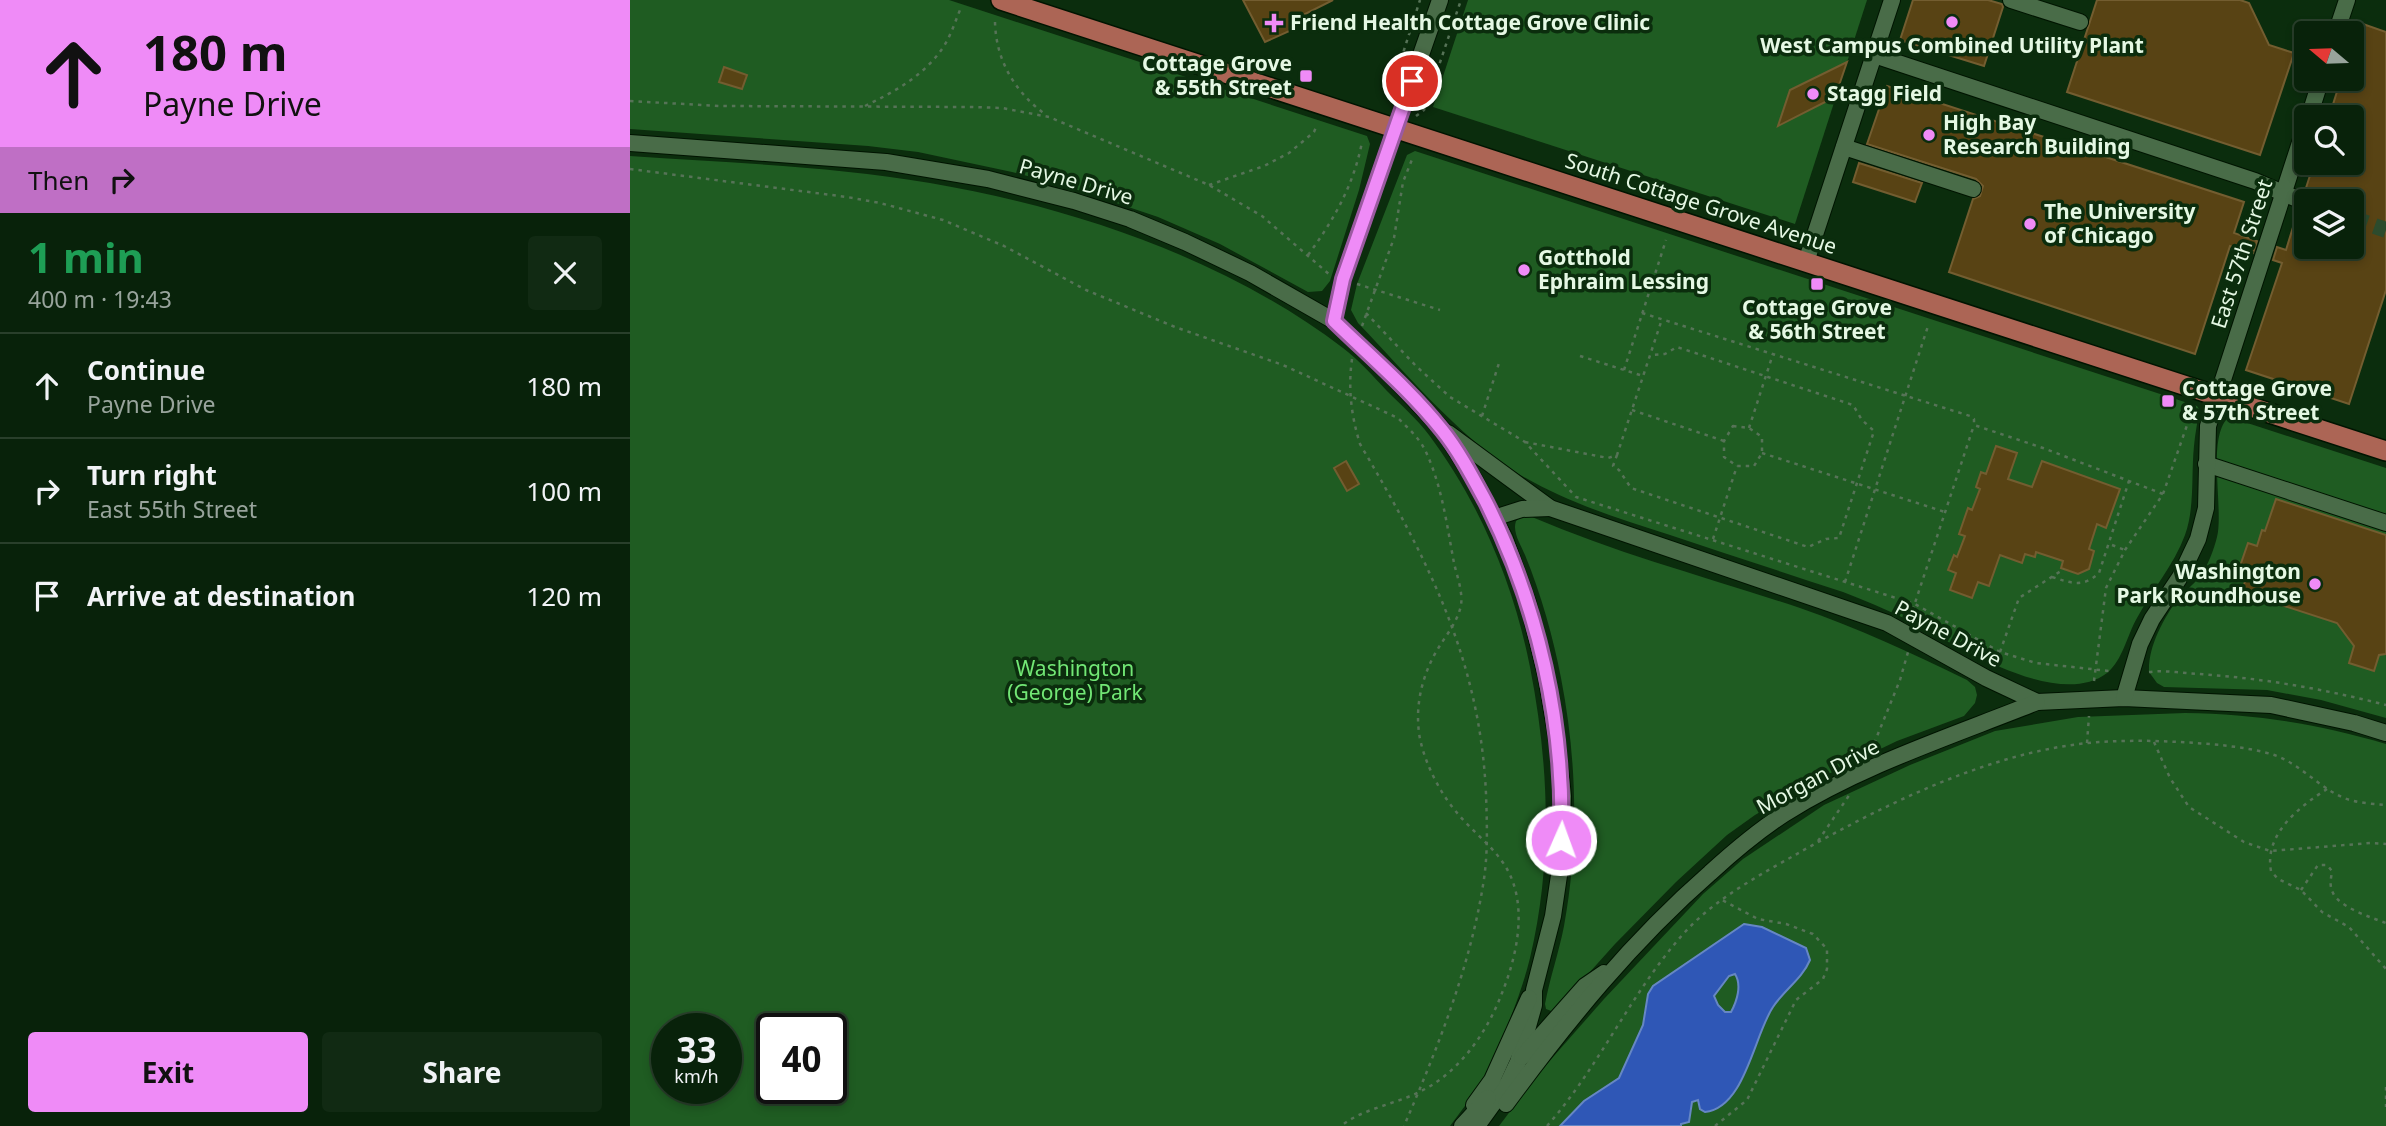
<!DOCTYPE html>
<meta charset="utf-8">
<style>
:root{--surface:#08220a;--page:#112a13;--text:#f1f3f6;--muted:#98a49c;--line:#293f2b;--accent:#ef8bf7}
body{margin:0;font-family:"Noto Sans",sans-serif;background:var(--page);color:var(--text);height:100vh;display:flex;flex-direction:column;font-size:26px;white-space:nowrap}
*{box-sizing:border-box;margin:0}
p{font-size:23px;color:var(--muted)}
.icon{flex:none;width:38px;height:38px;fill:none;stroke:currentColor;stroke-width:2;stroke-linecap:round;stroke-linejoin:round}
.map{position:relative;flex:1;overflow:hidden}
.side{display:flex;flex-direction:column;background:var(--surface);width:630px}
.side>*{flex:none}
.guide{background:#ef8bf7;color:#111;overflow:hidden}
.needle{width:46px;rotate:289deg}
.controls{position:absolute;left:1664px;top:21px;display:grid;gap:14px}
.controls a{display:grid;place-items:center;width:70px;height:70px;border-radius:7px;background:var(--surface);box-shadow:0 4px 10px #0003,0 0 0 2px var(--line);font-size:35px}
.speed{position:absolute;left:21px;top:1013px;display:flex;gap:14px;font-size:35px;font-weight:700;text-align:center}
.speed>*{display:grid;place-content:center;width:91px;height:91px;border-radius:50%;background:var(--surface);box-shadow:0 4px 10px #0003,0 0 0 2px var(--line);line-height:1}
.speed small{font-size:18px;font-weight:400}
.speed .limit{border:4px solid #111;border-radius:10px;background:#fff;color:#111}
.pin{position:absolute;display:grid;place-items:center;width:60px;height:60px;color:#fff;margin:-30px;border:4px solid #fff;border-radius:50%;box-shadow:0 2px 7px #0007}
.me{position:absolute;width:77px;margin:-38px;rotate:2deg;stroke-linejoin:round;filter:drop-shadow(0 0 5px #0008)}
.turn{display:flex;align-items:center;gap:24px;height:147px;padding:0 28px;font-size:32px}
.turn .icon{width:91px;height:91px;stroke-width:2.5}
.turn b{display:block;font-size:49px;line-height:60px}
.then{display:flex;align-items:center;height:66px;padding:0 28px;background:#0003;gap:14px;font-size:26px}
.round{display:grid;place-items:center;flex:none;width:74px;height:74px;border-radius:7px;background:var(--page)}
.overview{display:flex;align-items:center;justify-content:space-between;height:119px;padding:0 28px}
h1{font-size:42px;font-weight:700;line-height:52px;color:#1e9e55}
.primary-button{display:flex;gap:14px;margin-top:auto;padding:14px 28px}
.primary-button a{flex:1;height:80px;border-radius:7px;background:var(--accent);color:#111;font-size:28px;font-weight:700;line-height:80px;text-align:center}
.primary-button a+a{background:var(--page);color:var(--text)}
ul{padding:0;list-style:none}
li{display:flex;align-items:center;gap:21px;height:105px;padding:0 28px;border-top:2px solid var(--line)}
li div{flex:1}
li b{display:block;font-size:26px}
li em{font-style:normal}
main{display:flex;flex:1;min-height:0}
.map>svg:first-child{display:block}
</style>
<main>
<section class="side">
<div class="guide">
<div class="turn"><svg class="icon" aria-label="ahead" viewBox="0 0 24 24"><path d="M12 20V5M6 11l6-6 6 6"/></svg><div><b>180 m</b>Payne Drive</div></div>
<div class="then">Then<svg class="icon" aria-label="right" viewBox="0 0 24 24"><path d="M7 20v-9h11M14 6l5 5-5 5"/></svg></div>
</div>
<div class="overview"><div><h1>1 min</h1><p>400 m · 19:43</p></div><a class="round"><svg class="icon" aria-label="close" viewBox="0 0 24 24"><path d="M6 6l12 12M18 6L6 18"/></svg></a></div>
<ul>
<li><svg class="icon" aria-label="ahead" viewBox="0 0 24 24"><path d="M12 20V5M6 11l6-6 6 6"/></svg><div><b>Continue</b><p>Payne Drive</p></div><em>180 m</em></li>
<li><svg class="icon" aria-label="right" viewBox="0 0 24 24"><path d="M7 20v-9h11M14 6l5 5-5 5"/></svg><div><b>Turn right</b><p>East 55th Street</p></div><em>100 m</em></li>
<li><svg class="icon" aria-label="arrive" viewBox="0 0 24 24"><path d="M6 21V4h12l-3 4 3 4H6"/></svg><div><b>Arrive at destination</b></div><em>120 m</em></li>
</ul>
<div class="primary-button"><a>Exit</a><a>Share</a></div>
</section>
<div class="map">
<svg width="1756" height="1126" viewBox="0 0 1756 1126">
<rect width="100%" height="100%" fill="#0b2d0d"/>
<!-- green -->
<g fill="#1f5c22" fill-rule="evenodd">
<path d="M0,0H319L737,136L740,144L729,190L700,281L692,291L678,292L590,244L528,217L436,186L382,172L288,152L238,146L0,129Z"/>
<path d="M838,0H1237L1165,224L803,107Z"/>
<path d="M785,151L1567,406L1569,409C1568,421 1565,433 1564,446C1561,475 1565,507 1555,535C1544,565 1522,590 1507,618C1497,635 1493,660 1477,673C1427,711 1323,643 1276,619C1255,609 1234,600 1213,592C1155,573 1097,554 1040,535C987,518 935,502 887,473C826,434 778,375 728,323L721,310L727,284L777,155Z"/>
<path d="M0,156C100,163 201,166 300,183C442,207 597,259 713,348C729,360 743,376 757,391C771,405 787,419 799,435C850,503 884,585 900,667C919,765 923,861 900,958C891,995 875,1032 860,1067L852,1083L820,1126H0ZM37,1029H96V1088H37ZM142,1029H201V1088H142Z"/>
<path d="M1599,417L1756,468V718L1691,700L1637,690L1534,687L1527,683L1519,672C1518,647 1533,619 1548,599C1554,591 1564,585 1570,576C1578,566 1584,549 1587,537C1594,509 1576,436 1599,417Z"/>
<path d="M891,517H902C988,554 1080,578 1170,608C1228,628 1282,653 1337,680L1345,687L1347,695L1345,703L1334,716L1267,741L1184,781L1125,815L1097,835L1046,882L985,944L924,1012L916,1009L915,1004C920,977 929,952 934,926C949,844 947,760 931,678C923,637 911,594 895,555C891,545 882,532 886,521Z"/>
<path d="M1555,713C1626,714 1688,724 1756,744V1126H869L909,1073L974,999L1073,894L1113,859L1194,805L1280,765L1365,731L1448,717Z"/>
</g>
<!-- water -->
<path fill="#2f57b6" stroke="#6687c4" stroke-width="2" fill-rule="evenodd" d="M1114,924L1132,927L1176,948L1180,960C1172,979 1154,990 1143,1007C1124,1035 1115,1108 1075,1112L1070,1109L1068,1100L1062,1102L1059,1122L1051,1124V1126H930L954,1101L989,1078L1013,1025L1018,994L1023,986ZM1105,974C1112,985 1107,1001 1101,1012H1095L1088,1005L1084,996L1099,976Z"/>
<!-- building -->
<g fill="#584314" stroke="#735d30" stroke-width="2">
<path d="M613,0H703L663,20L666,28L635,42Z"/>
<path d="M1283,0H1358L1372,4L1373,7L1354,66L1270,40Z"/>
<path d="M1467,0H1610L1619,3L1639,45L1664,53L1630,155L1437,92Z"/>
<path d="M1730,23L1756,32V290L1719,404L1616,370L1652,263L1643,260L1647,247L1656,250L1668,211L1676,210V247H1722V201H1682L1681,195L1675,191L1684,163H1722V117H1699L1711,79H1722V46Z"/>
<path d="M1217,62L1205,97L1148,126L1160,90Z"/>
<path d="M94,67L117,75L112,89L89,82Z"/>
<path d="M1257,86L1614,202L1604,233L1627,241L1623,253L1600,246L1565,354L1319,272L1343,199L1350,196L1353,186L1346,179L1237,144Z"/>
<path d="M1229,163L1292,183L1285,202L1223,182Z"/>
<path d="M1366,446L1387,453L1378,479L1402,487L1412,461L1490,489L1476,528L1467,524L1459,549L1464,551L1459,569L1448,574L1431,568L1433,561L1406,552L1405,557L1395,554L1392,563L1370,555L1359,586L1348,582L1342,598L1320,590L1326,573L1318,570L1324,555L1327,557L1335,536L1329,534L1338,508L1342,510L1350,489L1346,487L1351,472L1356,474Z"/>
<path d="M716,461L729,484L717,491L704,468Z"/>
<path d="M1646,499L1756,535V654L1749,655L1744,671L1719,663L1724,646L1707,623L1611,592L1617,576L1608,572L1618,543L1627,546L1632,530L1635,531Z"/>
</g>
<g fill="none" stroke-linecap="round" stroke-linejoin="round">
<!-- minor-tunnel -->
<path stroke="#2c4b2d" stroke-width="16" stroke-dasharray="16 8" stroke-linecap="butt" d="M1722,218L1756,230"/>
<!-- minor casing -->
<g stroke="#001401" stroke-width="18">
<g id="minor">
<path d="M1381,0L1450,22"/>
<path d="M1706,33L1717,0"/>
<path d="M1244,55L1625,181L1672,201"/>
<path d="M1679,117L1691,79"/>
<path d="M0,143L256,162L358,179L444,201L500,219L555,242L620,273L704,321L764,378L813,430L844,479L875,539L898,603L916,676L927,741L933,796L931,862L923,916L904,990V1005L888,1062L878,1083L847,1126"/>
<path d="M1214,147L1343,189"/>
<path d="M1176,262L1262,0"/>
<path d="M704,321L713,279L810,0"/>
<path d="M818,433L920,508L1257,623L1356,678L1407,702L1494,698L1641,705L1724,723L1756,733"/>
<path d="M1576,464L1756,523"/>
<path d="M864,518L892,509L920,508"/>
<path d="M1494,698L1510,644L1522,619L1550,577L1568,539L1576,508L1578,426L1676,124"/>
<path d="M892,1057L955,986L974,973"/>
<path d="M876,1104C937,1021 1002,941 1080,873C1103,852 1128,831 1154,814C1232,765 1322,736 1407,702"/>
<path d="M844,1105L862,1080L899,998"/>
<path d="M832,1126L858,1098"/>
</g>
</g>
<!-- major casing -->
<g stroke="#001401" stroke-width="22">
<path id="major" d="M371,0L1756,451"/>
</g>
<!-- path -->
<g stroke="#567357" stroke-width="2.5" stroke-dasharray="3.5 5" stroke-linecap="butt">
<path d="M365,22C366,61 385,92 416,115"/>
<path d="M759,100V97L790,0"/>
<path d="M0,101L89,106L342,107L372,108L419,117L579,185L632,216L700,275"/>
<path d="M235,106C266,91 295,75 314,46C321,35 325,22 330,10"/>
<path d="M786,116L794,110L831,0"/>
<path d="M0,169L217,197L250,203L313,220L374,246L456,290L545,327L653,365L768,418C778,428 789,438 795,450C812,485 817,526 824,563C827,576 833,592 831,605C828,621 817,634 809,647C792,674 784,707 790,739C796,766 810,793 828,814C844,833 865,848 877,869C898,906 887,956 872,993C857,1033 828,1074 789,1092C763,1105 734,1108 711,1126"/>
<path d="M579,185L634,166L659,153L684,132L686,127"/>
<path d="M678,255C704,220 724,184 732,142"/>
<path d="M727,284L810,310"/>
<path d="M736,313L786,366L820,397L895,442L946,497L1285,604L1370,652L1406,663L1479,671"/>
<path d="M1012,313L1340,416L1344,419V425L1413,448L1533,494"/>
<path d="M732,326L764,238L773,182L783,157"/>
<path d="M950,356L1013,376"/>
<path d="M722,359C718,388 721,415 730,444C797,558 850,659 856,794C857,823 858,851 854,879C841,965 808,1047 774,1126"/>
<path d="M994,370L1036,240"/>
<path d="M1002,410L1094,441"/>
<path d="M852,416L870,360"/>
<path d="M1103,426L1119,428L1132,437V453L1124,466H1107L1094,457V441Z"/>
<path d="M1119,428L1143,354"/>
<path d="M895,442L978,458L987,455L1032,319"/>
<path d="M1132,453L1315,512"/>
<path d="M987,455L983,466L989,470L1001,488L1178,547L1196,539L1209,538L1244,431L1232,420L1223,405L1047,347L1035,354L1020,355"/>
<path d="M1083,539L1107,466"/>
<path d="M1482,545L1495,550"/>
<path d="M1422,577C1441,583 1453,588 1469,573L1499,481"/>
<path d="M1215,582L1298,326"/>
<path d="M1280,618L1344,425"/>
<path d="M1370,652L1389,598L1434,569"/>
<path d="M1519,672C1535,670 1552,673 1568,674C1632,678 1694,689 1756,705"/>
<path d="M1464,681L1476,588L1495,550L1533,494L1562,411"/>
<path d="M1524,742L1540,778L1559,807L1614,842L1640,851L1741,843L1756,844"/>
<path d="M1457,743L1459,716"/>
<path d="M1241,751L1270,680L1278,652"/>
<path d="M1697,789C1669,807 1634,834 1641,871L1648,879L1671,890L1692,912L1719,927L1756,969"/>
<path d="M1188,841L1220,794"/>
<path d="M1671,890L1688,865H1697L1702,871C1701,879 1699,885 1703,893C1709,907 1742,918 1756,923"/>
<path d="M1756,1087V1107"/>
<path d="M917,1126C970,1066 1001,992 1055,932C1087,897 1132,874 1172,851C1258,803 1359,753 1458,743C1502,739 1546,741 1590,745C1608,747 1630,750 1647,756C1672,766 1690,788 1714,798C1727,803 1743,804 1756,805"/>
<path d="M1085,1126L1117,1100L1166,1000L1193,979L1197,969V949L1183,934L1156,924L1128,919L1092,900"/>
</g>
<!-- minor -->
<use href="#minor" stroke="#496c48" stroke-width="16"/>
<!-- major -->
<use href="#major" stroke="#ac6555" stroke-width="19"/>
</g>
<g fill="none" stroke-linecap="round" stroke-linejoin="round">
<!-- route casing -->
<g stroke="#9b5aa1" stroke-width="18">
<path id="route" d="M782,81L713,279L704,321C740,356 780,390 812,430C829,451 843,478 856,502C908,605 935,724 931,840"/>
</g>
<!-- route -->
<use href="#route" stroke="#ef8bf7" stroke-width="12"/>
</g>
<!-- markers -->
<g fill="#ef8bf7" stroke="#0b2d0d" stroke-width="2.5">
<circle cx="1322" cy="22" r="7"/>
<path d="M640.5 12.5h7v7h7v7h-7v7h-7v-7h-7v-7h7z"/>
<rect x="669" y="69" width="14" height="14" rx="3.5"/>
<circle cx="1183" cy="94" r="7"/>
<circle cx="1299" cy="135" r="7"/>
<circle cx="1400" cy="224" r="7"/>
<circle cx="894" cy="270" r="7"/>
<rect x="1180" y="277" width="14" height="14" rx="3.5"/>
<rect x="1531" y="394" width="14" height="14" rx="3.5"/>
<circle cx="1685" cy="584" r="7"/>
</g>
<g text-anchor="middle" stroke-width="7" stroke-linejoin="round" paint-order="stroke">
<!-- poi labels -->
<g font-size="21" font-weight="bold" fill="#e5f8e4" stroke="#0b2d0d" text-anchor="start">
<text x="660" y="30">Friend Health Cottage Grove Clinic</text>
<text x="1322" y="53" text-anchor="middle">West Campus Combined Utility Plant</text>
<text x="662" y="71" text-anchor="end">Cottage Grove<tspan x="662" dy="24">&amp; 55th Street</tspan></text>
<text x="1197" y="101">Stagg Field</text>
<text x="1313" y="130">High Bay<tspan x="1313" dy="24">Research Building</tspan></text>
<text x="1414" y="219">The University<tspan x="1414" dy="24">of Chicago</tspan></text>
<text x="908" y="265">Gotthold<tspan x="908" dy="24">Ephraim Lessing</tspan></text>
<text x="1187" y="315" text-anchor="middle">Cottage Grove<tspan x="1187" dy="24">&amp; 56th Street</tspan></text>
<text x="1552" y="396">Cottage Grove<tspan x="1552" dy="24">&amp; 57th Street</tspan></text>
<text x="1671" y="579" text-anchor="end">Washington<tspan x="1671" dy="24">Park Roundhouse</tspan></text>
</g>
<!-- street labels -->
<g font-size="21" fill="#e5f8e4" stroke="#0b2d0d">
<text transform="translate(446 182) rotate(16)" y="7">Payne Drive</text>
<text transform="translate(1071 204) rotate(18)" y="7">South Cottage Grove Avenue</text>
<text transform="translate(1612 254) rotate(-72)" y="7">East 57th Street</text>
<text transform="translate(1318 634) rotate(28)" y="7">Payne Drive</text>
<text transform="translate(1188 777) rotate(-28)" y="7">Morgan Drive</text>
</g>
<!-- park labels -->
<g font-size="21" fill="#72e775" stroke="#0b2d0d">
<text x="445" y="676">Washington<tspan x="445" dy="24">(George) Park</tspan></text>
</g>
</g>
</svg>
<div class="controls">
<a><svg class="needle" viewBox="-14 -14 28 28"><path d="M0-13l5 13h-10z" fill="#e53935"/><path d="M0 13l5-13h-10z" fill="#98a49c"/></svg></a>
<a><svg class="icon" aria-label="search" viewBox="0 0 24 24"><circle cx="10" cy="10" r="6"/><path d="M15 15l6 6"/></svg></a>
<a><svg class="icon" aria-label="layers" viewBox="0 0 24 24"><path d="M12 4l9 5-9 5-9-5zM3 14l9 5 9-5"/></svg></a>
</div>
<div class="speed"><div>33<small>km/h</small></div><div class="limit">40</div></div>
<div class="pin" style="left:782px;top:81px;background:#d93025"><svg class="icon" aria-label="arrive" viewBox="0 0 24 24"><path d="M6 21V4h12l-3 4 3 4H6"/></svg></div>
<svg class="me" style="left:931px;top:840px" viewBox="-20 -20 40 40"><circle r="17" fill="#ef8bf7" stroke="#fff" stroke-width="3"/><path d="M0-11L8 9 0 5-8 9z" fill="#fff"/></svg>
</div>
</main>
